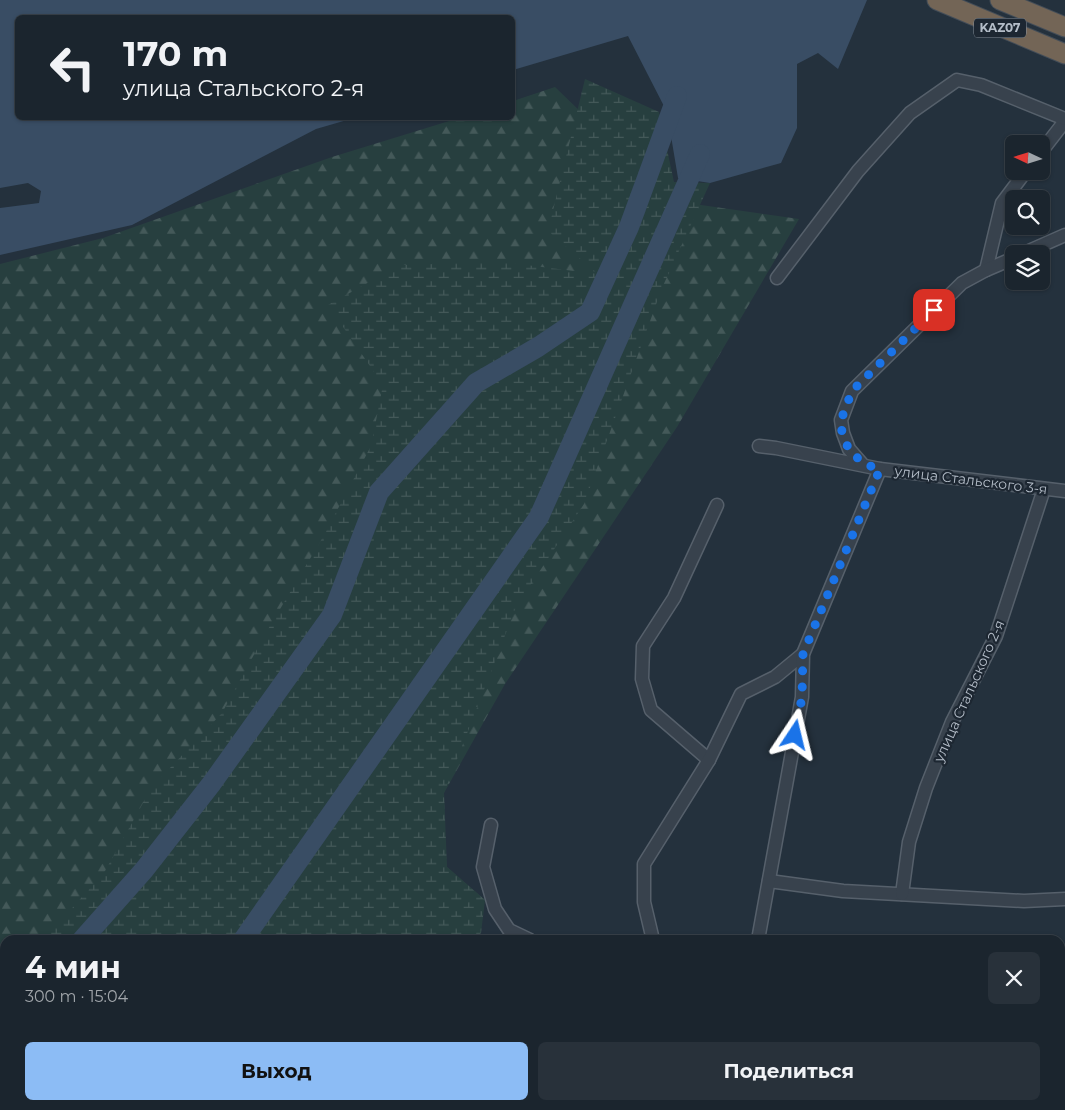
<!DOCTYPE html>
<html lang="ru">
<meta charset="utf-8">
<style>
:root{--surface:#1b252e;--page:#28313a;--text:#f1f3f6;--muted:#a0a5aa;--line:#39424a;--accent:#8cbcf5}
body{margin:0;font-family:Montserrat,sans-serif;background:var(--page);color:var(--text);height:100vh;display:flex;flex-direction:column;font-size:19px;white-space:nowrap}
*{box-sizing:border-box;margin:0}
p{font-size:16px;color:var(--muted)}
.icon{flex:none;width:28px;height:28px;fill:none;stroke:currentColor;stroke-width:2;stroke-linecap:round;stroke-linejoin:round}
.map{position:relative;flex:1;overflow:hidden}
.details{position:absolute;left:0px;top:935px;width:1065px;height:175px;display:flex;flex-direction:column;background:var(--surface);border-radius:15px 15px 0 0;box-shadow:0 1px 4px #0004,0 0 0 1px var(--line)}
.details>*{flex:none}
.top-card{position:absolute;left:15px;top:15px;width:500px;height:105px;border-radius:8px;box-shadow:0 1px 4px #0004,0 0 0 1px var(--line);background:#1b252e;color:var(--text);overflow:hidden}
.needle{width:32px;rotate:274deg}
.tools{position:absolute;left:1005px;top:135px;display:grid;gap:10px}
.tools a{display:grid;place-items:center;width:45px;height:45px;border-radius:8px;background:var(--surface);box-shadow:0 1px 4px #0004,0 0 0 1px var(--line);font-size:25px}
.pin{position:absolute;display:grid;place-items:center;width:42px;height:42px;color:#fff;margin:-21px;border-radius:10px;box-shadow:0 2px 8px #0006}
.me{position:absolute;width:55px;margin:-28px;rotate:10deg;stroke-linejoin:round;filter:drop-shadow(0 0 4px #0008)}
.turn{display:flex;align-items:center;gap:18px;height:105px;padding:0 25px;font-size:22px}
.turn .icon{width:65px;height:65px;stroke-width:2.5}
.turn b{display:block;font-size:35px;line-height:42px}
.round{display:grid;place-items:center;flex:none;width:52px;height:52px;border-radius:8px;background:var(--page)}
.summary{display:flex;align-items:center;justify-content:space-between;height:85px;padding:0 25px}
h1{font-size:30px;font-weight:700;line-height:38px}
.primary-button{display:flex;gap:10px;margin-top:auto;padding:10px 25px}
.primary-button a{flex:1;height:58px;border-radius:8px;background:var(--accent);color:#111;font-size:20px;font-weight:700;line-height:58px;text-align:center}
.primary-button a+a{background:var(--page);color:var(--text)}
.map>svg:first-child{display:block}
</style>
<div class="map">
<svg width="1065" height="1110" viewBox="0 0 1065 1110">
<defs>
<pattern id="forest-firs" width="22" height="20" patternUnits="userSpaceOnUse" patternTransform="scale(1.25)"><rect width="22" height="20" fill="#273f3f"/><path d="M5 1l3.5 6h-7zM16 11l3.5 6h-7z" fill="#445959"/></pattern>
<pattern id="wetland-marsh" width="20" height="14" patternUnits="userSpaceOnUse" patternTransform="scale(1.25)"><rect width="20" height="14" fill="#273f3f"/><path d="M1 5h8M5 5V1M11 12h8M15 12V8" fill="none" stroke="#445959"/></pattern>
</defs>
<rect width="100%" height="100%" fill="#24313d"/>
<!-- forest -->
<path fill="url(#forest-firs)" d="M555,87L673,201L799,219L677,427L505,684L444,793L445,844L447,867L485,900L452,940H5V1105L0,1110V264L103,238L332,157L459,118H512L513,101Z"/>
<!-- wetland -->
<g fill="url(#wetland-marsh)">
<path d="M585,79L659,112L674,182L710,183L662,288L584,504L516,607L444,793L447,867L485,900L481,933L474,940H44L105,871L152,787L222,713L267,631L323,537L371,446L383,385L328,305L400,265L502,262L598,274L548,231Z"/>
<path d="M5,962V1105H304L299,1110H0V964Z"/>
</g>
<!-- water -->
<path fill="#394d64" d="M0,0H867L838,69L818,53L797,64V128L781,163L710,183L678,178L667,112L628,36L513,70L512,18H18V118H354L316,129L132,225L0,255V208L39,203L41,191L28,183L0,188Z"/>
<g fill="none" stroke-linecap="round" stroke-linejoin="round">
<!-- river -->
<g stroke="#394d64" stroke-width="20">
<path d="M82,940L144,870L212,783L332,615L379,492L476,383L538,347L590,312L629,227L677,96"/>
<path d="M243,940L539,517L700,154"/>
<path d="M0,998L5,996"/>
<path d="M179,1110L181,1105"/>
</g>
<!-- minor casing -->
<g stroke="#56606b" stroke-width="15">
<g id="minor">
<path d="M1041,152L1065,121"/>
<path d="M1022,254L1065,235"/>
<path d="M986,270L1002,203L1026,171"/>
<path d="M777,278L858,171L910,113L957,80L981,85L1065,119"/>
<path d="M759,446L776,448L880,469L1065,491"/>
<path d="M863,465L849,449L843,433L841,420L852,391L962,283L986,270L1014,258"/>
<path d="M709,760L651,710L642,679L643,646L674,598L717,505"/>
<path d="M491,825L483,867L495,909L509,930L530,940"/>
<path d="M769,881L843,891L1024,901L1065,899"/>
<path d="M902,894L909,842L926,788L952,722L996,636L1044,489"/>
<path d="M653,940L644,902V864L709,760L741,694L775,677L803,654"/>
<path d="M758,940L802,697L803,654L880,469"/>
<path d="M705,1105L706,1110"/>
<path d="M642,1110L645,1105"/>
<path d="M715,1110L716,1105"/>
<path d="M842,1110L844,1105"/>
</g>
</g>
<!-- highway casing -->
<g stroke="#434d58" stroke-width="21">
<g id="highway">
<path d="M937,0L1065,54"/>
<path d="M1000,0L1065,27"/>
</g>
</g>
<!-- minor -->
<use href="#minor" stroke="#38424d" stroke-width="12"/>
<!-- highway -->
<use href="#highway" stroke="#736556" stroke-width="19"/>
</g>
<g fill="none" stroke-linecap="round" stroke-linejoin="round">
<!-- route -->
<path stroke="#1a73e8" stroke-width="9" stroke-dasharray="0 16.2" d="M795,735L802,697L803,654L880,469L864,464L849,450L842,433L841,420L852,391L934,310"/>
</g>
<g text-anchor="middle" stroke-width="4.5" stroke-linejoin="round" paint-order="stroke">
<!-- shield labels -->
<rect fill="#1d2732" stroke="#87909b" stroke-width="1" x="974" y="18.5" width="52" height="19" rx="4"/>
<g font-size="12" font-weight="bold" fill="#b4bdc8">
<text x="1000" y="32">KAZ07</text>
</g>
<!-- street labels -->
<g font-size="14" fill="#b4bdc8" stroke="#1d2732">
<text transform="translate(971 480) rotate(7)" y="5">улица Стальского 3-я</text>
<text transform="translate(969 691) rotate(-66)" y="5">улица Стальского 2-я</text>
</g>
</g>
</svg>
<div class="tools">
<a><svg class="needle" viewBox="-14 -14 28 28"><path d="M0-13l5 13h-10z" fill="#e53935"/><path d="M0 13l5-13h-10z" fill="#a0a5aa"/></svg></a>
<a><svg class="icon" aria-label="search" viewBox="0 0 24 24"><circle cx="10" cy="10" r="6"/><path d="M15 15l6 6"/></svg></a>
<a><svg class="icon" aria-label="layers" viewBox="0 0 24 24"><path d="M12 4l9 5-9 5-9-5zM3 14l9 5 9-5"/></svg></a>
</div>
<div class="pin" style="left:934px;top:310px;background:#d93025"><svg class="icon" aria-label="arrive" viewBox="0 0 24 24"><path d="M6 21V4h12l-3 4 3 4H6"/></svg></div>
<svg class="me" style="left:795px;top:735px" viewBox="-20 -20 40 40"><path d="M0-17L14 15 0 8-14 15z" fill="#1a73e8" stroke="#fff" stroke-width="4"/></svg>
<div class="top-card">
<div class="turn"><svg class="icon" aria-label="left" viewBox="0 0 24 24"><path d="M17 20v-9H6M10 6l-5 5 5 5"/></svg><div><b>170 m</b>улица Стальского 2-я</div></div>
</div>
<section class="details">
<div class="summary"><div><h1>4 мин</h1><p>300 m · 15:04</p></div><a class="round"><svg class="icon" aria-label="close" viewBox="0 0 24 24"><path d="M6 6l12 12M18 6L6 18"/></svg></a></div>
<div class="primary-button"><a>Выход</a><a>Поделиться</a></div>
</section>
</div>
